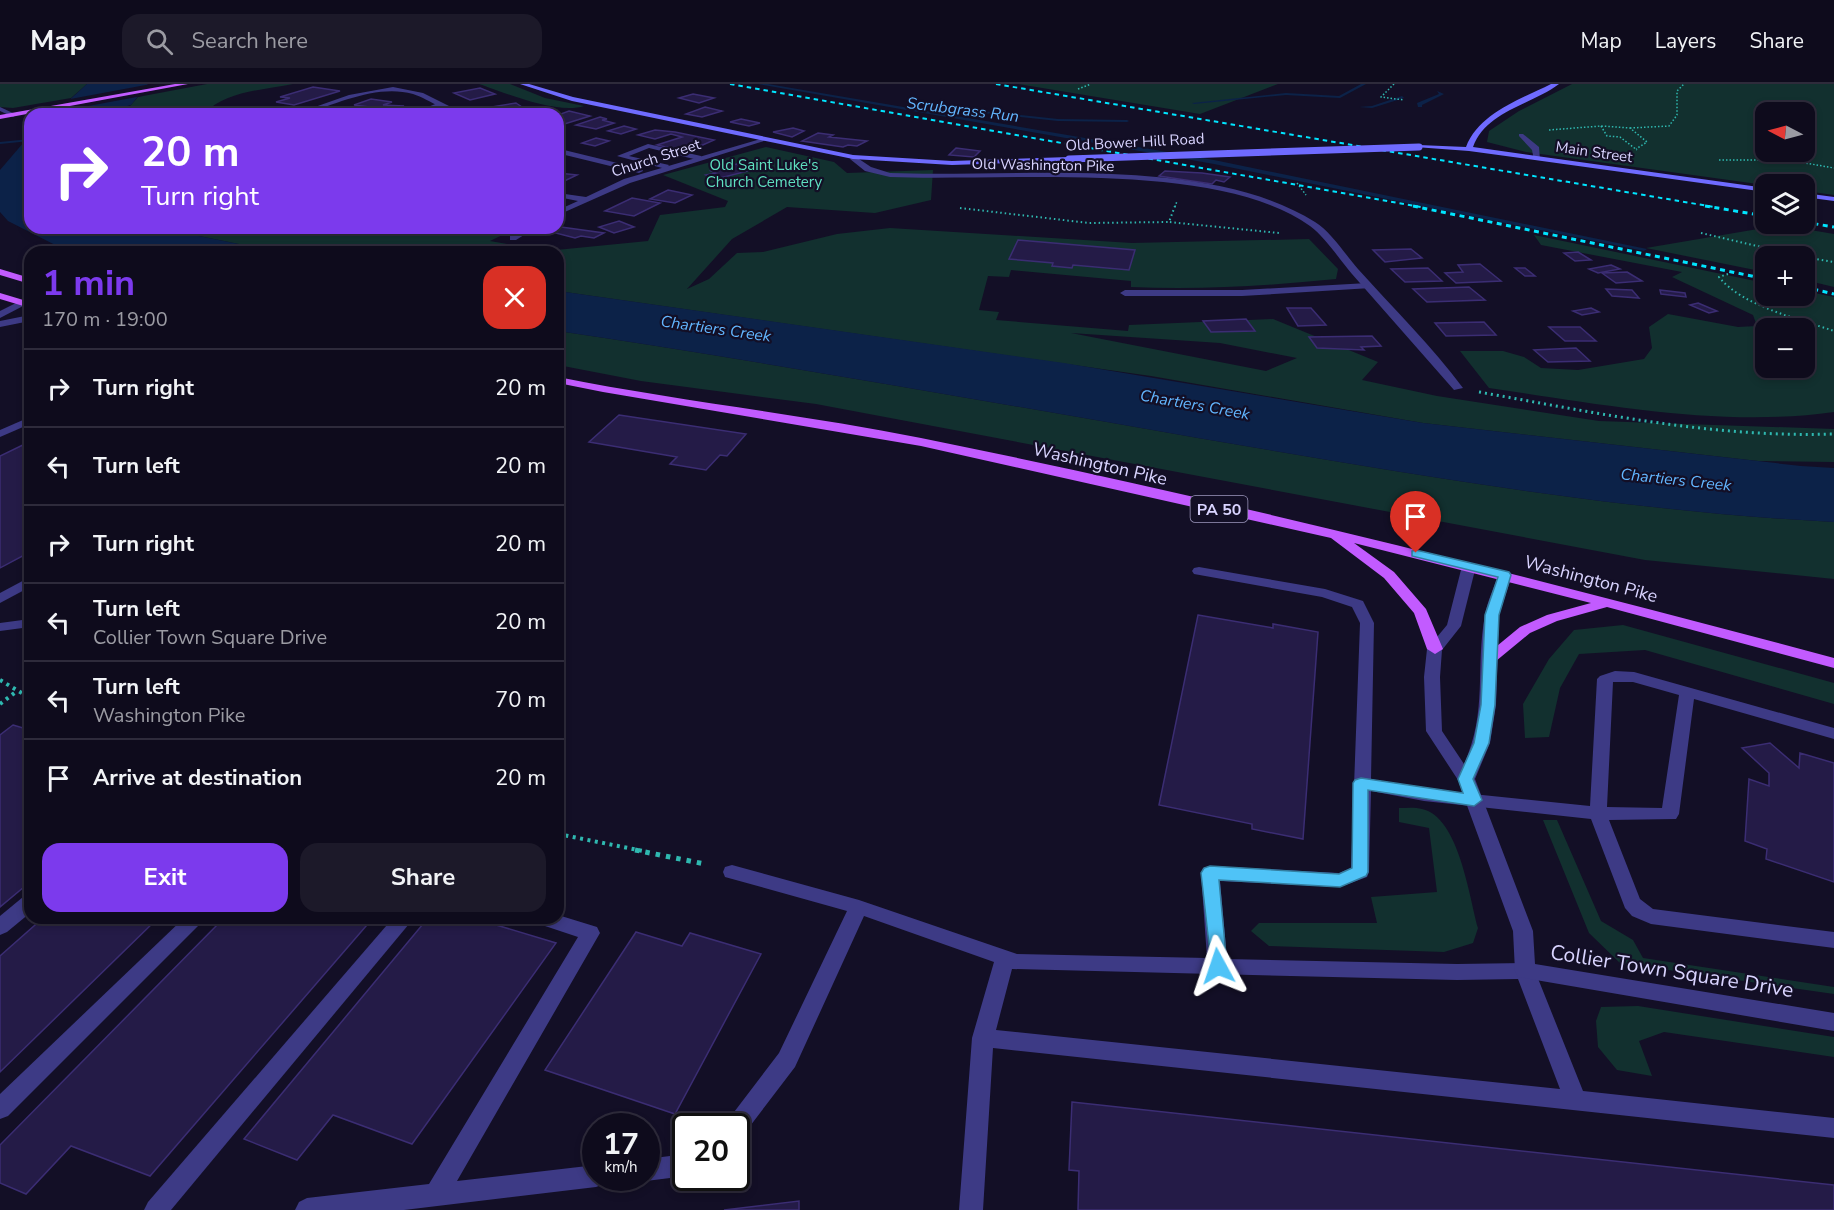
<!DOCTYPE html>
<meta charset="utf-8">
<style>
:root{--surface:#0e0b1c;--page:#1c1929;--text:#f1f3f6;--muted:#9b9ba3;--line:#2e2b3b;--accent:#7c3aed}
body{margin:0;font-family:"Nunito Sans",sans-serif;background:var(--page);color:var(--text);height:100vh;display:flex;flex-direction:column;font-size:22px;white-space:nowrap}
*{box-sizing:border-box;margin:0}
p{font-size:20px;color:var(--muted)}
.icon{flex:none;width:33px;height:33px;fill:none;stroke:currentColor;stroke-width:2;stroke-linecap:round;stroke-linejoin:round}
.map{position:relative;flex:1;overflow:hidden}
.sheet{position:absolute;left:24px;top:162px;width:540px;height:678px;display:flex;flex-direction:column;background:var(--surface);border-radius:18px;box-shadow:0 3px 9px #0003,0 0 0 2px var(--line)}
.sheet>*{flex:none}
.top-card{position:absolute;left:24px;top:24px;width:540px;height:126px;border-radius:18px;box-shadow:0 3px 9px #0003,0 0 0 2px var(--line);background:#7c3aed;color:#fff;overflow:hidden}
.needle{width:39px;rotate:276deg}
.tools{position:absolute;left:1755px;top:18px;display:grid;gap:12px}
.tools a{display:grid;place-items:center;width:60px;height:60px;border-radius:12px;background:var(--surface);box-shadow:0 3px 9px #0003,0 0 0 2px var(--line);font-size:30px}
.speed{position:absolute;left:582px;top:1029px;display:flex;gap:12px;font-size:30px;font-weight:700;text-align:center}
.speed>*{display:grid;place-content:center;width:78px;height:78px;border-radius:50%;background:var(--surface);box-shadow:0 3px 9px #0003,0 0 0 2px var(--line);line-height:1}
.speed small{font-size:15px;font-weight:400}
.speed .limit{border:3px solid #111;border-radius:9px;background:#fff;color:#111}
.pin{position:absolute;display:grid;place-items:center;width:51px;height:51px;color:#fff;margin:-62px -26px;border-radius:50% 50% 50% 0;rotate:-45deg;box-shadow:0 0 6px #0007}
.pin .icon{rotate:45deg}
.me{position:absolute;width:66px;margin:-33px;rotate:355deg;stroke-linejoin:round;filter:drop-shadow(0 0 4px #0008)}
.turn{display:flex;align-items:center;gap:21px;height:126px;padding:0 18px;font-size:27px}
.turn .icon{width:78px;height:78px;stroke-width:2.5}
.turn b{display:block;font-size:42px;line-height:51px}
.round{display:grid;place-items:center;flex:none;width:63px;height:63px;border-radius:18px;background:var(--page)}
.headline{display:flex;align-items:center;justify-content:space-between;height:102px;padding:0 18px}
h1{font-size:36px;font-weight:700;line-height:45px;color:var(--accent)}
.action{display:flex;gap:12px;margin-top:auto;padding:12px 18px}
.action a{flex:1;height:69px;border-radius:18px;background:var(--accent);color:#fff;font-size:24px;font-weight:700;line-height:69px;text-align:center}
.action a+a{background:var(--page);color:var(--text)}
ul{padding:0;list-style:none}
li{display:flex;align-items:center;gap:18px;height:78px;padding:0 18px;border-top:2px solid var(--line)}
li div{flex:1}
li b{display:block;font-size:22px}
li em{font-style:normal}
header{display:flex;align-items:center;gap:36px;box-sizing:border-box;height:84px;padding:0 30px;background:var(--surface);border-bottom:2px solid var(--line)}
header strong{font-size:28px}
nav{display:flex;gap:33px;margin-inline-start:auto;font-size:21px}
.search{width:420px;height:54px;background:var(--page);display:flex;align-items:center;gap:15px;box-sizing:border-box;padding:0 21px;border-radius:18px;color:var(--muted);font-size:22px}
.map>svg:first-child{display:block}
</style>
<header>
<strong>Map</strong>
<div class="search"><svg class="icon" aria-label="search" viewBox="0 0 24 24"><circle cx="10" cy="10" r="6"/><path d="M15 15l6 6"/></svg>Search here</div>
<nav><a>Map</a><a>Layers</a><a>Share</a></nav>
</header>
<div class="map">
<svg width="1834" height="1126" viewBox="0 0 1834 1126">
<rect width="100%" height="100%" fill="#130f26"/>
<!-- green -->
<g fill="#12302f" fill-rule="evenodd">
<path d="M0,0H87L71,14L13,24L0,23Z"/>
<path d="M207,0H293C264,6 225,7 204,30H123L138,13Z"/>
<path d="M479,0H510L545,14L584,22C558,31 505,9 479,0Z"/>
<path d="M1018,0H1278L1200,30Z"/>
<path d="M1572,0H1834V111L1805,107L1804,100L1765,101L1526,68L1487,58L1489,47L1519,27ZM1766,28H1804V68H1766Z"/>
<path d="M766,63L834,78L847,89L933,86L931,116L875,129L787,123L732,155L687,205L709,195L737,169L763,168L837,150L890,144L1132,159L1309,155L1338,185L1336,195C1267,202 1200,206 1131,203V197L1011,186L1009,193L988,192L979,226L999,228L996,236L1128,247L1129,241L1273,235L1378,278L1362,296L1437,312L1599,337L1834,345V378L1758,377L1423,339L1151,292L558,207V168H279L159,144H517L490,157L546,167L648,157L660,131L725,123L728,117L663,91ZM1071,249L1220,259L1297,274L1266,287Z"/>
<path d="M1781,141L1834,150V203L1805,196L1804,172H1766L1765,188L1646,164Z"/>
<path d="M1534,151L1765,199L1766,212H1804L1805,207L1834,213V328C1722,344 1600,320 1489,304L1460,267H1503L1524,273L1541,284L1578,286L1644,275L1652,264L1649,243L1668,230L1738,243L1757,242L1753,231L1672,193L1682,188L1541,161ZM1766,244H1804V284H1766Z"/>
<path d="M558,247C772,279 985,317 1198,354C1409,390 1620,427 1834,438V495L1645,476L816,320L641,297L558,281Z"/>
<path d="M1623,541L1834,599V620L1645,566L1579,570L1560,604L1549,653L1525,654L1523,620L1549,575L1574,546Z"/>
<path d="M1399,724C1406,724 1415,723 1422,725C1459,733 1469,812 1478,844L1473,859L1444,868L1269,862L1251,847L1259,839H1377L1371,813L1437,808L1429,744L1399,738Z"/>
<path d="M1543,736H1557L1601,837L1633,856L1643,874L1834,903V910L1620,879L1589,849Z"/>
<path d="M1638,922L1834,953V973L1664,948L1639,957L1652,992L1617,986L1598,963L1596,937L1601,923Z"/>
</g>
<!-- water -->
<g fill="#0c2248">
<path d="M87,0H148L131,21L116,25L112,30H54Z"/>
<path d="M30,51V144H159L279,168H69L8,137L0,128V86Z"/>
<path d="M558,207L1064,279L1423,339L1801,382L1834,384V438C1620,427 1409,390 1198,354C985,317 772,279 558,247Z"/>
</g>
<!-- pier -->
<path fill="#130f26" d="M151,0L142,12L51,29L65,16Z"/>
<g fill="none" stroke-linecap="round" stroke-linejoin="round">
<!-- stream -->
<g fill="#0c2248" fill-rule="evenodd">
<path d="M758,0H768L1214,76L1647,165L1644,167L1214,80Z"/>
<path d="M1361,0H1366L1340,14L1286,11L1194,20L1192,19L1286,9L1339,12Z"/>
<path d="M1437,7L1444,10L1422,21V23H1418L1417,19L1439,10Z"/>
<path d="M1402,12L1404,14L1372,24L1359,23L1372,22Z"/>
<path d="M925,21L1058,35L1127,36L1129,37L1127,38L1058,37L927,23Z"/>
<path d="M30,55V57L0,60V58Z"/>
</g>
</g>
<!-- building -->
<g fill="#241b47" stroke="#3b2d73" stroke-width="1.5">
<path d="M313,3L340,7L294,21L276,18L290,14L280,13Z"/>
<path d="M480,4L495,10L470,16L454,9Z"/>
<path d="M693,10L714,14L699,19L679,14Z"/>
<path d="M371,15L392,18L383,21L404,22L393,26L354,21Z"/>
<path d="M516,19L528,27L506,30L491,23Z"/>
<path d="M232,23L239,24L263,27L254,30H219Z"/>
<path d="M705,23L722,27L702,33L686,30Z"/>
<path d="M569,27L590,32L558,42V31Z"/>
<path d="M600,33L607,35L602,36L614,39L596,45L576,41Z"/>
<path d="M741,35L760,39L749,42L730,38Z"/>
<path d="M624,42L636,45L621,50L608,47Z"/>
<path d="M793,44L804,47L792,53L773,48Z"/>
<path d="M655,46L675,48L714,56L687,68L657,61L682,53L671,50L655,55L638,51Z"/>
<path d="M818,49L833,51L829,53L867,57L857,62L848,61L843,63L802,57Z"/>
<path d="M596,54L609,57L595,62L582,59Z"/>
<path d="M956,64L980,67L974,73L949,71Z"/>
<path d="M748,77L764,83L716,95L706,91L716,89L711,87Z"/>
<path d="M1165,87L1202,89L1230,93L1224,98L1216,96L1212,100L1159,92Z"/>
<path d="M558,89L577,91L558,100Z"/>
<path d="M668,106L692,111L675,119L650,115Z"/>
<path d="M632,114L660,119L634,132L605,127Z"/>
<path d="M619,137L634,143L614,149L599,143Z"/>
<path d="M561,143L604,149L594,154L581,152L575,154L552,148Z"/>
<path d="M1018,156L1135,166L1129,186L1073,181L1072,184L1052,182L1053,179L1009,175Z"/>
<path d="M1411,165L1422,174L1385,178L1373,166Z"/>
<path d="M1578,168L1591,176L1575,177L1564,169Z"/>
<path d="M1480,180L1501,197L1456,199L1445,189L1463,188L1458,181Z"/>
<path d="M1611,181L1620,185L1598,189L1589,185Z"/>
<path d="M1428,184L1442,197L1405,198L1391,185Z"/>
<path d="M1515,184H1525L1535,192H1525Z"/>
<path d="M1627,188L1642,197L1616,199L1602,189Z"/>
<path d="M1469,203L1485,216L1427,218L1413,205Z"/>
<path d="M1606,205L1632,206L1639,214L1612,212Z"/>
<path d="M1660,206L1685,209L1686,213L1661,210Z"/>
<path d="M1698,219L1717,227L1709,229L1690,221Z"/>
<path d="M1287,224H1311L1326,241L1298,242Z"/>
<path d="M1591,224L1599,228L1582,231L1573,227Z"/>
<path d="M1246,235L1255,247L1211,248L1203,237Z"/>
<path d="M1484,238L1496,251L1446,252L1435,239Z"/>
<path d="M1549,243H1580L1596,257H1565Z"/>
<path d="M1372,252L1381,262L1361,263L1364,266L1317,264L1309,253Z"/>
<path d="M1576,264L1590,277L1548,278L1534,266Z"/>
<path d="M619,331L746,350L727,372L720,371L706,386L670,380L677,373L589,358Z"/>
<path d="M29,358L30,468L0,484V372Z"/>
<path d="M1198,531L1273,544V540L1318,548L1303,755L1252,745V740L1159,721Z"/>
<path d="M13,641L30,646V798L0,823V651Z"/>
<path d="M1770,659L1799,684L1800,669L1834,679V798L1766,775L1767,765L1745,757L1749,695L1769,702V689L1742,664Z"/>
<path d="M43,834H158L0,988V872Z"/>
<path d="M224,834H373L150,1092L71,1062L26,1110L0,1099V1061Z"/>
<path d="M428,834H473L556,859L412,1060L333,1031L297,1076L244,1055Z"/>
<path d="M636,848L682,862L690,849L761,870L675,1030L545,986Z"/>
<path d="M1072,1018L1834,1101V1126H1078L1079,1087L1069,1086Z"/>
<path d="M799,1117V1126H724Z"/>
</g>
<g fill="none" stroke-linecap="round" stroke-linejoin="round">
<!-- path-far4 -->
<g stroke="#2fb8b0" stroke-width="1.5" stroke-dasharray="1.5 2" stroke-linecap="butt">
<path d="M1394,0L1381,13L1404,16"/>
<path d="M1078,5L1091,0"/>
<path d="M1601,42L1607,52L1620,53L1637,66"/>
<path d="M1630,44L1669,42L1677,31V7L1684,0"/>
<path d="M1549,46L1601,42L1630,44L1647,58L1636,65"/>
<path d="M1719,76H1788L1834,84"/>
<path d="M1297,99L1306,111"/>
<path d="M1175,123L1177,117"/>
</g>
<!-- path-far3 -->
<g stroke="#2fb8b0" stroke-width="2" stroke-dasharray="1.5 3" stroke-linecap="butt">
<path d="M1175,122L1169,138L1279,149"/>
<path d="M960,124L1089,139L1169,138"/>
<path d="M1701,149L1800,172"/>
<path d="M1804,173L1834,178"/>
<path d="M1728,190L1719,193C1742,222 1799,235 1834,247"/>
</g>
<!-- path-far2 -->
<path stroke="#2fb8b0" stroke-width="3" stroke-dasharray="2 4" stroke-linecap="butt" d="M1479,308C1597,329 1713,354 1834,350"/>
<!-- path-far1 -->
<g stroke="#2fb8b0" stroke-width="4" stroke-dasharray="3 4.5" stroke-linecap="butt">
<path d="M0,596L30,614"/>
<path d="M0,620L17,607"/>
<path d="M558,750L643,767"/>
</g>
<!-- path -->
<path stroke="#2fb8b0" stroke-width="5" stroke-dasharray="4.5 6" stroke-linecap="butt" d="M635,766L705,780"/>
<!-- lane -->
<g fill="#3d3a85" fill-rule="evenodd">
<path d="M438,19L443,20L419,30H410Z"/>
<path d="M0,23L15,30L16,31L13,33L0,27Z"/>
<path d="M1519,50H1523L1539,63L1540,76H1534L1532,66L1519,52Z"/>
<path d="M648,60L701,72L702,74L698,76L649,64L629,72L669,81L666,85L617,72Z"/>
<path d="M564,66L642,85L643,87L639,89L561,70Z"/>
<path d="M1368,199L1371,200V204L1242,212H1125L1120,209L1125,206H1242Z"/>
<path d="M22,216L27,219L25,221L0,234V227Z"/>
<path d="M30,231V237L0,243V237Z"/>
<path d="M30,333V340L0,353V346Z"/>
<path d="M1199,483L1325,505L1363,517L1374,539L1371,695L1424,705L1590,722L1597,595L1600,592L1615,587L1634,588L1834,644V655L1694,615L1679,730L1676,735L1609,736L1640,815L1653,825L1834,848V864L1651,840L1632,832L1625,824L1591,735L1424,717L1371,707L1369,788L1367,793L1340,803L1220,797L1227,875L1457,880L1525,879L1532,881L1535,887L1583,1007L1834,1034V1054L993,964L983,1126H959L972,954L994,878L864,832L795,983L744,1050L736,1053V1042H725L728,1036L779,969L847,827L725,793L723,788L725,783L732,781L859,816L1017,870L1207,874L1201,789L1203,784L1210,782L1339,789L1351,784L1360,539L1352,523L1322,513L1194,490L1192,487L1194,484ZM1613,598H1633L1679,611L1662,724L1607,723ZM1012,885L1457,896L1518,895L1560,1005L996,946Z"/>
<path d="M30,493V503L0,519V509Z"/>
<path d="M30,535V543L0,547V539Z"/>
<path d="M30,811V829L7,848L0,851V832L23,813Z"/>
<path d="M558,831L597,843L600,849L457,1097L596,1081V1094H607L604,1100L596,1103L404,1126H295L299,1118L307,1114L429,1100L578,853L536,839L533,834H558Z"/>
<path d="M184,834H206L8,1032L0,1035V1010Z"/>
<path d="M393,834H414L171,1126H144L148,1118Z"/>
<path d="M686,1070V1092L646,1097L638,1094H646V1075Z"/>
</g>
<!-- street -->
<g fill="#3d3a85" fill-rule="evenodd">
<path d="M393,3L423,9L465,30C447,30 431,16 413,10C378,0 338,19 305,30H295L349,11Z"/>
<path d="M764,54L770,55L630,99L558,131V126L578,117L558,113V109L586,113L624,95Z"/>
<path d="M853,71L871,83L890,89C1015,94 1208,70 1315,138C1331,148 1345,170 1358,185C1393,224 1432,262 1463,304L1454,306C1420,267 1386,229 1352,190C1339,175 1326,154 1310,142C1217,75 1004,98 890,93L865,87L850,75Z"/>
<path d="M525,144H535L516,156H510V152Z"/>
<path d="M1469,478L1476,482L1461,542L1442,566L1440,593L1442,647L1464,680C1488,627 1475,584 1485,531C1487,518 1494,504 1498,491L1505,487L1510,488L1512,491L1499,531L1496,621L1490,659L1475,695L1533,847L1535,880L1834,929V947L1518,893L1515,887L1513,847L1465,716L1458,696L1426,647L1424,593L1427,565L1447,541L1462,482Z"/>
</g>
<!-- secondary -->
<g fill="#6f6bff" fill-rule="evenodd">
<path d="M520,0H529L573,13L853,71L952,77L1069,73L1073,75L1069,77L952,81L853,75L572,17Z"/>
<path d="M1551,0H1559C1531,21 1486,27 1473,63L1766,104V108L1469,67L1415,63L1419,61L1466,63C1479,29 1521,15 1551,0Z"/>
<path d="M1804,109L1834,113V117L1804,113Z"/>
</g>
<!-- primary -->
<g fill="#c25bff" fill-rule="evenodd">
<path d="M175,0H188L0,35V31Z"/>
<path d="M0,185L30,194V200L0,191Z"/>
<path d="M0,209L30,218V224L0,215Z"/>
<path d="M558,293C678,317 800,330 921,354C1228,416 1532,493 1834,574V584L1607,523L1557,537L1530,549L1496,577H1486L1483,574L1486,571L1520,543L1547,531L1591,519L1354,459L1394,488L1426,525L1443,565L1435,570L1427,565L1414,529L1384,494L1331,454L921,362L603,308L558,299Z"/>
</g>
<!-- rail-far1 -->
<g stroke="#00e5ff" stroke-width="2" stroke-dasharray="4.5 4" stroke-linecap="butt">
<path d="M730,0L1421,123"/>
<path d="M996,0L1714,123"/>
</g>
<!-- rail -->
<g stroke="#00e5ff" stroke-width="3" stroke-dasharray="5 4.5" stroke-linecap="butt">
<path d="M1413,122L1766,195"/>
<path d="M1705,122L1766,132"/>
<path d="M1804,138L1834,143"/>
<path d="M1804,203L1834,210"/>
</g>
<!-- secondary-bridge -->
<path stroke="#6f6bff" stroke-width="7" d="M1069,75L1419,63"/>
</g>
<!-- route -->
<path fill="#4fc3f7" stroke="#337fa1" stroke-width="1.5" d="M1416,466L1509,488L1511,491L1499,531L1495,621L1489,659L1473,695L1482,716L1474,722L1368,706V788L1366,792L1340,803L1219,796L1227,882L1225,887L1218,889L1212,887L1201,789L1204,784L1210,782L1339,790L1352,784L1353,699L1355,696L1361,694L1463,709L1458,695L1474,659L1481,621L1485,531L1498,493L1412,472V467Z"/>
<g text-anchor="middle" stroke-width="4.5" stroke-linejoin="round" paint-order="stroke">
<!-- far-street labels -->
<g font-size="15" fill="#d9d4ff" stroke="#130f26">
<text transform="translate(1135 58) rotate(-3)" y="5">Old Bower Hill Road</text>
<text transform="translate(1594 68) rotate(8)" y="5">Main Street</text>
<text transform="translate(656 74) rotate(-18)" y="5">Church Street</text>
<text transform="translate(1043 81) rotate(1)" y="5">Old Washington Pike</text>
</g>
<!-- far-park labels -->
<g font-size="15" fill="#5fe0c0" stroke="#130f26">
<text x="764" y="86">Old Saint Luke's<tspan x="764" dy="17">Church Cemetery</tspan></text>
</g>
<!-- far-water labels -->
<g font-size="16" font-style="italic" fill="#62b6ff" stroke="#130f26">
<text transform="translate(963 25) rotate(7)" y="6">Scrubgrass Run</text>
<text transform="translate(716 244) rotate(8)" y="6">Chartiers Creek</text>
<text transform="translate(1195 320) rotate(10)" y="6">Chartiers Creek</text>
<text transform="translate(1676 395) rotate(6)" y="6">Chartiers Creek</text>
</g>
<!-- shield labels -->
<rect fill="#130f26" stroke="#9e99be" stroke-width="1.5" x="1190.5" y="412" width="57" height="26" rx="4.5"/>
<g font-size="16" font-weight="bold" fill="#d9d4ff">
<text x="1219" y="431">PA 50</text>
</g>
<!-- street labels -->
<g font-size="18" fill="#d9d4ff" stroke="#130f26">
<text transform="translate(1100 380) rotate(13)" y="6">Washington Pike</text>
<text transform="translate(1591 495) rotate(15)" y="6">Washington Pike</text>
</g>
<!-- near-street labels -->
<g font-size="21" fill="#d9d4ff" stroke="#130f26">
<text transform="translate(1672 887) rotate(9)" y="7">Collier Town Square Drive</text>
</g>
</g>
</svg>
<div class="tools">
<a><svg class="needle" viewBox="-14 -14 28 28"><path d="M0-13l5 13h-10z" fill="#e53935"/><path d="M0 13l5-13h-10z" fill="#9b9ba3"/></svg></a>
<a><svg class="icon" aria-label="layers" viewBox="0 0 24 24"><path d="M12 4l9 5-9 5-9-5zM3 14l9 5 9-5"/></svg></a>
<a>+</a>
<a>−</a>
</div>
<div class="speed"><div>17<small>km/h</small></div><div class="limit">20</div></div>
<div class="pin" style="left:1416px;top:469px;background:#d93025"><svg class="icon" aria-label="arrive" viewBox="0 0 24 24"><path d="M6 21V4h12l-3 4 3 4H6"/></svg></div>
<svg class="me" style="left:1218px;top:882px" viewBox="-20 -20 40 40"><path d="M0-17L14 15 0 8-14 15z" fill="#4fc3f7" stroke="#fff" stroke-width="4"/></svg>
<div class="top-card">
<div class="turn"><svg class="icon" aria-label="right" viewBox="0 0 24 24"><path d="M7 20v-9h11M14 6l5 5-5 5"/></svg><div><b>20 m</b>Turn right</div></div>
</div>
<section class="sheet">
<div class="headline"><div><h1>1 min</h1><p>170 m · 19:00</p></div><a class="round" style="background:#d93025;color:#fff"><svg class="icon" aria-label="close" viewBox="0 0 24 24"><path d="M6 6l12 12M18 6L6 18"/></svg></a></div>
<ul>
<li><svg class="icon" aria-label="right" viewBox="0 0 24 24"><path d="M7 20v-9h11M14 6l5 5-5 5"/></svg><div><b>Turn right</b></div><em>20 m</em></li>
<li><svg class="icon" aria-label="left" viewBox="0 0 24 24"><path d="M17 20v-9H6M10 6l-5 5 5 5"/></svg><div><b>Turn left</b></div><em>20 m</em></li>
<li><svg class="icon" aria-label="right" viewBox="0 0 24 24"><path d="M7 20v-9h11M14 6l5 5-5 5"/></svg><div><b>Turn right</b></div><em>20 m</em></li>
<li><svg class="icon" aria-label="left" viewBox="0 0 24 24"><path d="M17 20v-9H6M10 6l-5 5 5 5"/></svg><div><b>Turn left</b><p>Collier Town Square Drive</p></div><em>20 m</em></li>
<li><svg class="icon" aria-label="left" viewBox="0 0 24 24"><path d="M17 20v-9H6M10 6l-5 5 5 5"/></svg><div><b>Turn left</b><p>Washington Pike</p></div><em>70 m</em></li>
<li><svg class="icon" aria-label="arrive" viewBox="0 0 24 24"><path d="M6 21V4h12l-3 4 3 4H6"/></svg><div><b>Arrive at destination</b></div><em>20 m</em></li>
</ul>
<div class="action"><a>Exit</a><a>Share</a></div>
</section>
</div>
